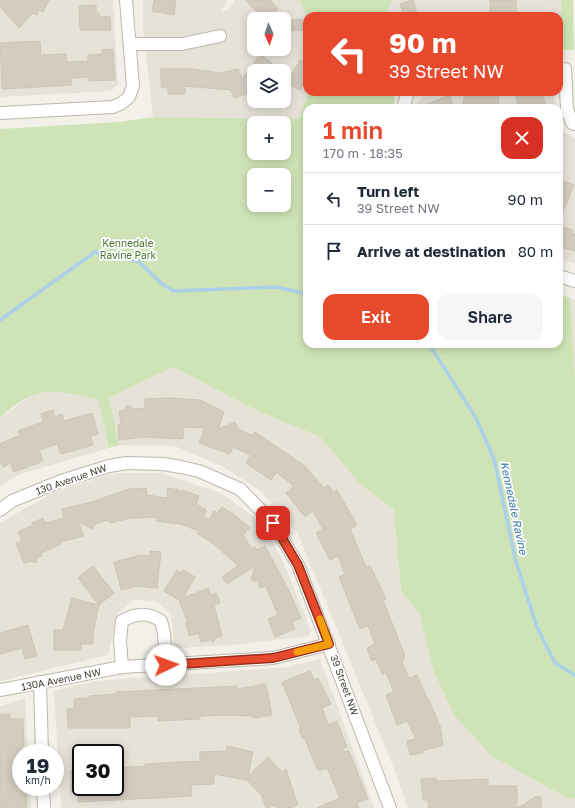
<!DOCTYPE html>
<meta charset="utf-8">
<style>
:root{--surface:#fff;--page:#f6f6f7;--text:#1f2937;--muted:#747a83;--line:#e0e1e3;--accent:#e7492c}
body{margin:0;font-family:"Golos Text",sans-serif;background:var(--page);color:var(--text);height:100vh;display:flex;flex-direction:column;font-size:15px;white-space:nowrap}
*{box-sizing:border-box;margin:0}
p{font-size:13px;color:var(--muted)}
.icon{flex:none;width:22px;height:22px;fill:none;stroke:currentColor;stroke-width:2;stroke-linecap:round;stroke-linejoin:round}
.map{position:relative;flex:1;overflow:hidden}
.details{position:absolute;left:303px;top:104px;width:260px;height:244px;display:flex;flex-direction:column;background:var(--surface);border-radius:12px;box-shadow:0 2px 10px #0003}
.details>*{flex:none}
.hud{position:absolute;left:303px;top:12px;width:260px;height:84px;border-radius:12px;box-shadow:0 2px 10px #0003;background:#e7492c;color:#fff;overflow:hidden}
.needle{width:26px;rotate:177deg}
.tools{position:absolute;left:247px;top:12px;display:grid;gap:8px}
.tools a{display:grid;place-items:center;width:44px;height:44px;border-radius:8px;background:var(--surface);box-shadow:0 2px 10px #0003;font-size:20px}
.speed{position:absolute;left:12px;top:744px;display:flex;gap:8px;font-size:20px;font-weight:700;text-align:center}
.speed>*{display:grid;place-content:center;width:52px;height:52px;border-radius:50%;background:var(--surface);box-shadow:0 2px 10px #0003;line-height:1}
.speed small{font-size:10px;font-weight:400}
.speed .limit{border:2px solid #111;border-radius:6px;background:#fff;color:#111}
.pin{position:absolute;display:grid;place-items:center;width:34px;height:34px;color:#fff;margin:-17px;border-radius:8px;box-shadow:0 2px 6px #0006}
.me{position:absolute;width:44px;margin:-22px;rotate:87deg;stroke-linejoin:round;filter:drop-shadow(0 0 3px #0008)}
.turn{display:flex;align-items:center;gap:14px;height:84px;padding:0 20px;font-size:18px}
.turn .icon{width:52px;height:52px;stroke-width:2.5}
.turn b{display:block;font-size:28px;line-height:34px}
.round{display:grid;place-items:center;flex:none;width:42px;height:42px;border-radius:12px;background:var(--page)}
.head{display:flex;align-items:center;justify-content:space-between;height:68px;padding:0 20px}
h1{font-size:24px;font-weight:600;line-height:30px;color:var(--accent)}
.action{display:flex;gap:8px;margin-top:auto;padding:8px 20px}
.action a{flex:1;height:46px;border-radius:12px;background:var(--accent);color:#fff;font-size:16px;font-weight:600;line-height:46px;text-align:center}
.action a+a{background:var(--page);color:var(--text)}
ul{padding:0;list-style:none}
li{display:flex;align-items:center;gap:12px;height:52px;padding:0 20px;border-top:1px solid var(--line)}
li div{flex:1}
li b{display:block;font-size:15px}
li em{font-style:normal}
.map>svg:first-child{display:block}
</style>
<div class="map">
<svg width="575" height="808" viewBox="0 0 575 808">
<rect width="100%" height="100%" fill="#f3f0e9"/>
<!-- residential -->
<g fill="#e6e2d8" fill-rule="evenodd">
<path d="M0,0H113L118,84L111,91L0,97Z"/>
<path d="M143,0H228L221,10L227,11L235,0H299L307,18V92H309L299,119L153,117L143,26ZM254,19H284V49H254ZM254,71H284V101H254Z"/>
<path d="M393,0H561V50H559V16H384Z"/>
<path d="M429,92H553L556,108H416V103Z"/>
<path d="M559,125L560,130L575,138V263L559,259Z"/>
<path d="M570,298L575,299V375Z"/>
<path d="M173,367L258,411L320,437L361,485L394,510L401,591L420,614L432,667L493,757L565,797L575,799V808H408L395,771L298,534L262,492L224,467L175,446L119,445L109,398Z"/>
<path d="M61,391L98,400L109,448L18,475L0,487V418L34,393Z"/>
<path d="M116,473H161L221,493L262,523L282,559L311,631L309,636L234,645L179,648L174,645L171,614L157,602L134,599L118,613L108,655L0,681V523L56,491Z"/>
<path d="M320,659L374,808H61L54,691L96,681L289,667ZM81,753H115V787H81Z"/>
<path d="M25,698L28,753H21V787H30L31,808H0V706Z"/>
</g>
<!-- green -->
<g fill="#cfe4b6" fill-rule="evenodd">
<path d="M299,0H393L384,16H307V18Z"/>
<path d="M561,0H573L574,50H561Z"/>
<path d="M309,92H395L394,108H307V344H559V294L570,298L575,375V799L565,797L493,757L454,715L432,667L420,614L401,591L394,510L361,485L320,437L258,411L173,367L109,398L119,445L109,448L98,400C53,389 36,384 0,418V129L119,122L153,117L299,119ZM254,123H284V153H254ZM254,175H284V205H254Z"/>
</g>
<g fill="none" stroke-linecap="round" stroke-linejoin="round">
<!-- stream -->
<g stroke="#abd0ea" stroke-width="3.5">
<path d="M0,320L95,252L138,261L162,284L174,291L276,287L307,294"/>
<path d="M429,344L476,418L494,459L516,562L537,627L555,663L575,675"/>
</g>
</g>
<!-- building -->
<g fill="#d4ccbf" stroke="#cec4b3">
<path d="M0,0H49L43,12L39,10L37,15L33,13L19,28L0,6Z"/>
<path d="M154,0H176L174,15L152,11Z"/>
<path d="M246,0H270L278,9L268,19H263Z"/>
<path d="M413,0L417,14L404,16L400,4Z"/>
<rect x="490" y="0" width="26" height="16"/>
<path d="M96,5V13H99L100,17L110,16L111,30H80L79,6Z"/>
<path d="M302,19L303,30L287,31L286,21Z"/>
<path d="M40,41L41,55L66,54L67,62L88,61V55L102,54V50L113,49L115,80L89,81V77L71,78L72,85L2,89L0,43Z"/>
<path d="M260,54L282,71H254V91L234,98L231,90L185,86V94H168V88L161,87V69H193L220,73L238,69L242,79Z"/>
<path d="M300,60L307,63V78L300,90L287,83Z"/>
<path d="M465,92L484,94V92L499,93L498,108L463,106Z"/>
<path d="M535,92H543L545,108H518L516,96Z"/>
<path d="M449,95L454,108H419Z"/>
<path d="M559,179L574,185L559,220Z"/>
<path d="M559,226L573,230L572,233L575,234V251L559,247Z"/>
<path d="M170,398L199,400L219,409L224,412L218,429L235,422L238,429L253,436L255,432L305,466L324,488L328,485L334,493L337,490L357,525L350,529L366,567L370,565L386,599L383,600L405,656L402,662L409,678L417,675L428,700H429L440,726L443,746L423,750V753L410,755L407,741L416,739L407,721L397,725L386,695L394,692L386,672L382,674L376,659L372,661L367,648L375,644L368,626L360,629L353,612L339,577L345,574L338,556L330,560L316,533L323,529L313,511L305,517L286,493L294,486L276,472L271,480L246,463L251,455L233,447L230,454L199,443L205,428L184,427L183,439L143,437L119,440L118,425H121L119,411H123L128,405L134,409L145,408V399Z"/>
<path d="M53,410L55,417L62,414L64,421L92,413L98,434L90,436L93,445L61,454L57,444L39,450L43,461L14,472L10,463L3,467L0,460V444L20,435L18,431L43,422L41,414Z"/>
<path d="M146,488L147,495L167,498L168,488L179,490V497L182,490L199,496L196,504L206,510L204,517L209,520L214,511L217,513L222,507L236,516L250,528L243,535L252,549L255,547L257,550L265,546L288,589L301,618L292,622L295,629L275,637L268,619L278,615L266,586L260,588L258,582L251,580L255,566L227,584L222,577L238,566L215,545L197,533L199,531L180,524L156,521L157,517L131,518L110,523L108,520L95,524L93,529L79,522L83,536L60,542L61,544L41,553L42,556L38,557L36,563L30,561L24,563L16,543L22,541L18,532L33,525L32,523L43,518L45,523L64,518L62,509L92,502L129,489Z"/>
<path d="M150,551L161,552L157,588L137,586L121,590L114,562L141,555L150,556Z"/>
<path d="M93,566L114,593L99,605L93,633V644H81V650H54V630H63L72,598L99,605L78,578Z"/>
<path d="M177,570L182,573L183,570L195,577L183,598L208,588L211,595L216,593L220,603L214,605L222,636L215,638L214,642L210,640L201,642L199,633L189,636L186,623H188L179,600L164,591Z"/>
<path d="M28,625L37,656L25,659L22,648L0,654V633Z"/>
<path d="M310,671L314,680L318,678L331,704L322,708L328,725L337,721L347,747L343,748L344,752L349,751L368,799L357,803L359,808H317L340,798L327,768L318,771L304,737L302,738L299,730L301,729L282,682Z"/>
<path d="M266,684L272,715L254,718L253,716L226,715L200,716V719L158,721V716L130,717V728H68L67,709H74V699L90,698L89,696L117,694L116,692L237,686V689Z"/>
<path d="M10,714V719H23L24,746L21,747V787H26L27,808H0V715Z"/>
<path d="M227,746L253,752L248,776L268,757L282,772L286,769L298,805L290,808H276V805L266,808L262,796L247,780L214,774V784L191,785L192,796L79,802L78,792H71V770H81V787H115V768L145,766V764L200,761V752L226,751Z"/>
<path d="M436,778V781L488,779V786H517V808H429L428,800H423L421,779Z"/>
<path d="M535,797H541V808H518Z"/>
</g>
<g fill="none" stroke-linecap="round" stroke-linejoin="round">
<!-- minor casing -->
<g stroke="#beb8ac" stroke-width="14">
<g id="minor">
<path d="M130,44H182L220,36"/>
<path d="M565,69L567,109L572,123L575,124"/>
<path d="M403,108L408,92"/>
<path d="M0,113L113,107L122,103L129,97L133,86L126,0"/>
<path d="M559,276L575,281"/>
<path d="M0,510L12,501L61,481L109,466L127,463L163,464L181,467L199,471L240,489L273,523L298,565L390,808"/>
<path d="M122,667L120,640L122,621C136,613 148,612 161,621L164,633L166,665"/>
<path d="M40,682L42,753"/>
<path d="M0,690L122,667L273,658L329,644"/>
<path d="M43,787L44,808"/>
</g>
</g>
<!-- minor -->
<use href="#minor" stroke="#fff" stroke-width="12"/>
</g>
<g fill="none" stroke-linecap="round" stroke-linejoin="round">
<!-- route casing -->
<g stroke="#962f1d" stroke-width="10">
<path id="route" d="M166,665L273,658L329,644L298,565L273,523"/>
</g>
<!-- route -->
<use href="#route" stroke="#e7492c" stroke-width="7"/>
<!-- slow -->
<path stroke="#f59e0b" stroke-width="7" d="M297,652L329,644L320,619"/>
</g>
<g text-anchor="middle" stroke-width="3.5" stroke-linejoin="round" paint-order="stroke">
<!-- park labels -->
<g font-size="10" fill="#497330" stroke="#fff">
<text x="128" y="247">Kennedale<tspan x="128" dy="12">Ravine Park</tspan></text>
</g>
<!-- street labels -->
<g font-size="10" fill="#464138" stroke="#fff">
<text transform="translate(71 479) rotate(-19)" y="4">130 Avenue NW</text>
<text transform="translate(61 679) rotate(-11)" y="4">130A Avenue NW</text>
<text transform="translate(345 685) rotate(70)" y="4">39 Street NW</text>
</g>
<!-- water labels -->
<g font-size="11" font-style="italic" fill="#3a7aa9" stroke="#fff">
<text transform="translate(514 508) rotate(78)" y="4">Kennedale Ravine</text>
</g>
</g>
</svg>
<div class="tools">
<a><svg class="needle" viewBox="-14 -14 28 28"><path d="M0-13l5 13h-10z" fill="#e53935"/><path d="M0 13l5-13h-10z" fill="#747a83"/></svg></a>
<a><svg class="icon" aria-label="layers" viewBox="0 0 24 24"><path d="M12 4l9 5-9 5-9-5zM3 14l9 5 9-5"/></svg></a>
<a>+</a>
<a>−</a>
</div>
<div class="speed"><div>19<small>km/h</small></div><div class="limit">30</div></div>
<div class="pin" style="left:273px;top:523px;background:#d93025"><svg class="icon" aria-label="arrive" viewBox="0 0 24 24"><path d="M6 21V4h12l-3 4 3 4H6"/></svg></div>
<svg class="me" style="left:166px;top:665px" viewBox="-20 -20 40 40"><circle r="19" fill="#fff"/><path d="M0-13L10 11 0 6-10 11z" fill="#e7492c"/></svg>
<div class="hud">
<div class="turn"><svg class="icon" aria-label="left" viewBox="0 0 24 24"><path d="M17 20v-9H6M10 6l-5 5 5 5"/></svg><div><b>90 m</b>39 Street NW</div></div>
</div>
<section class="details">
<div class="head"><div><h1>1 min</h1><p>170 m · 18:35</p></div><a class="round" style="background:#d93025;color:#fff"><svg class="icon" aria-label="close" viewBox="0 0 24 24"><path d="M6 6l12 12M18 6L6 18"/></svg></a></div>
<ul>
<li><svg class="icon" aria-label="left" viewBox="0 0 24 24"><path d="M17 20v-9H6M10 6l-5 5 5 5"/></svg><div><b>Turn left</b><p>39 Street NW</p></div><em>90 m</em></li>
<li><svg class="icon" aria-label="arrive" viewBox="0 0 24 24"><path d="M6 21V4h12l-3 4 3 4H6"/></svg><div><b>Arrive at destination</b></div><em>80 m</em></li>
</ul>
<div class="action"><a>Exit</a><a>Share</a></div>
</section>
</div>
